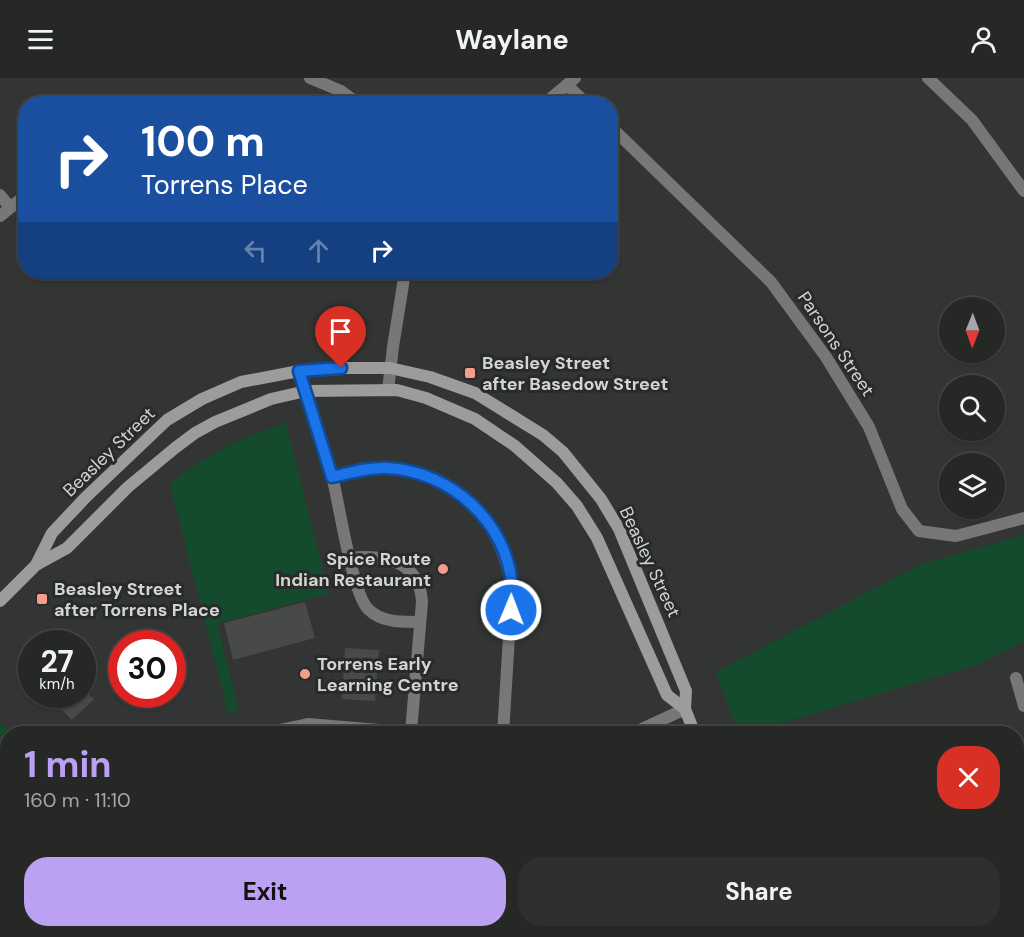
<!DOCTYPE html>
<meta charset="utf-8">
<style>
:root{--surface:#262826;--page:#2e302e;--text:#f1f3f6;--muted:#a4a6a7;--line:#424443;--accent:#bca0f2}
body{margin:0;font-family:"DM Sans",sans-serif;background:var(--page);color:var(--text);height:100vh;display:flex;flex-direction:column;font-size:22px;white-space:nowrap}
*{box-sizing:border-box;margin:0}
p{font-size:20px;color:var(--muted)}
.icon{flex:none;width:33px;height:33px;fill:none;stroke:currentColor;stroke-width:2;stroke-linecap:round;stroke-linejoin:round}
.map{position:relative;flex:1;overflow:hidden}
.details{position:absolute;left:0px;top:648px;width:1024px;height:212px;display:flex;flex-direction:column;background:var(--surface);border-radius:24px 24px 0 0;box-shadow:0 2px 4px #0004,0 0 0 2px var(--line)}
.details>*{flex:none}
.guide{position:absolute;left:18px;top:18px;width:600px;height:183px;border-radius:24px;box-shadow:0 2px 4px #0004,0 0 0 2px var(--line);background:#1a4fa0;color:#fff;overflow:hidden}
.needle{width:39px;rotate:181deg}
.tools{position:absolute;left:939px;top:219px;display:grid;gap:12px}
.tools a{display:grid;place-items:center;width:66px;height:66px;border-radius:50%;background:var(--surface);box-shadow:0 2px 4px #0004,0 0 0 2px var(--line);font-size:30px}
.speed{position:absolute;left:18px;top:552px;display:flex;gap:12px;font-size:30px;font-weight:700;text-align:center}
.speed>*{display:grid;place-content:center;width:78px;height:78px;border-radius:50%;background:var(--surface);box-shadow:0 2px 4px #0004,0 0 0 2px var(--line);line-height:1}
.speed small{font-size:15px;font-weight:400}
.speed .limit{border:9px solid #d22;background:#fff;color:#111}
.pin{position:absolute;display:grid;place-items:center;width:51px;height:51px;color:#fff;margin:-62px -26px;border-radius:50% 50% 50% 0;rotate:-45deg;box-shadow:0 0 6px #0007}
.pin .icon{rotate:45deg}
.me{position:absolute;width:66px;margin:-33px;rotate:1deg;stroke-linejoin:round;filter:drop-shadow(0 0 4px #0008)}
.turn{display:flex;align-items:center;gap:21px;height:126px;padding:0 24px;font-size:27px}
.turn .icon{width:78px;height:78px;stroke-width:2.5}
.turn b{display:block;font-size:42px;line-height:51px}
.lanes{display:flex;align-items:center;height:57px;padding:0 24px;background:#0003;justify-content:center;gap:30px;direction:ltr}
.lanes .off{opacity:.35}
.round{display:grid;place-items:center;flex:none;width:63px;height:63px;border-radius:24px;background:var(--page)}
.summary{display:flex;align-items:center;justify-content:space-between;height:102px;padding:0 24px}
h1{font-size:36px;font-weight:700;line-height:45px;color:var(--accent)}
.cta{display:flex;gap:12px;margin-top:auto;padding:12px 24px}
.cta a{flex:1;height:69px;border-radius:24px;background:var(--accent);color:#111;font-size:24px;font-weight:700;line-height:69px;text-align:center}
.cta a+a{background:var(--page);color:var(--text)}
header{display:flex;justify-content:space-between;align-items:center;height:78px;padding:0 24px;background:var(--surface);font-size:27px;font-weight:700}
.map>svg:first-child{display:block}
</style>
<header><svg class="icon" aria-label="menu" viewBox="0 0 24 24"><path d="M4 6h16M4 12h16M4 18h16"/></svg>Waylane<svg class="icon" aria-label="person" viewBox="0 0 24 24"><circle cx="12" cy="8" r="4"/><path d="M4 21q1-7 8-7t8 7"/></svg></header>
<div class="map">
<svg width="1024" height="859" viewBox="0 0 1024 859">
<rect width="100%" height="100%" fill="#323533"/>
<!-- green -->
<g fill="#134b2c">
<path d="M286,345L329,516L217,545L239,632L228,635L170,406C209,375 239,360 286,345Z"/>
<path d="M1024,457V563L976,587L749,655H738L716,594L921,486Z"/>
<path d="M0,647L20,655L8,656L7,761L0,758Z"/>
</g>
<!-- building -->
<g fill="#484a48">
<path d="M305,524L315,560L233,582L224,545Z"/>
<path d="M345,570L379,572L375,623L342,621Z"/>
<path d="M82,610L94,621L72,642L47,616H82Z"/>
</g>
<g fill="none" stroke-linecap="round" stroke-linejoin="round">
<!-- minor -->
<g stroke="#787676" stroke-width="12">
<path d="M310,0L341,13L359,26"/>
<path d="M928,0L972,42L1024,113"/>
<path d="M567,7L587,26"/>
<path d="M544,26L575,0"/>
<path d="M610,48L771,204L826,279L869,349L902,431L919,453L956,458L1024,440"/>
<path d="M0,117L9,128"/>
<path d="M0,138L26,117"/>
<path d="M299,293C311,327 322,363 332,398C339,424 352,515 368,531C382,545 402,544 420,544"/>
<path d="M388,312L393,269L405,194"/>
<path d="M332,399C350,395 368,389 387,390C458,394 501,442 512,510L503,656"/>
<path d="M350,480C384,476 420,483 422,524L411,654"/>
<path d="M1016,600L1024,628"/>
<path d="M260,656L308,646L427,656"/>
<path d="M631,656L685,631"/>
<path d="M234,852L236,859"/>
<path d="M22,859L27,852"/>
</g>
<!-- secondary -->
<g stroke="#9e9b9b" stroke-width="12">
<path d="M36,487L52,455L86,419L167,342L202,321L241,304L299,293L341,290H390L430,299L475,315L543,357L563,374L601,421L619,451L686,613L685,631L695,656"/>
<path d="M0,523L36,487L67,470L128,409L175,370L195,355L215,344L271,321L306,313L397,312L426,320L475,341L515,368L557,405L577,428L597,460L667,617L685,631"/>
<path d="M777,852L780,859"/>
</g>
</g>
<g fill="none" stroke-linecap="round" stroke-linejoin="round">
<!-- route casing -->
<g stroke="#114b97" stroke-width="15">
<path id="route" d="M341,290L299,293L332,399C350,395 368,389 387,390C450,393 508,444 512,509C512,517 511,525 511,532"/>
</g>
<!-- route -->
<use href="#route" stroke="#1a73e8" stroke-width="10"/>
</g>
<!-- markers -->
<g fill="#f49d8b" stroke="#282b29" stroke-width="2">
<rect x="464" y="289" width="12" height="12" rx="3"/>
<circle cx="443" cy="491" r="6"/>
<rect x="36" y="515" width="12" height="12" rx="3"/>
<circle cx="305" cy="596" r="6"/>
</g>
<g text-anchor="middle" stroke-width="6" stroke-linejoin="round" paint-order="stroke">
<!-- street labels -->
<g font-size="18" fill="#d3d5d3" stroke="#282b29">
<text transform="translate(836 266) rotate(56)" y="6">Parsons Street</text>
<text transform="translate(109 374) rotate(-44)" y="6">Beasley Street</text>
<text transform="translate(650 484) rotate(65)" y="6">Beasley Street</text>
</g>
<!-- poi labels -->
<g font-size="18" font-weight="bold" fill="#d3d5d3" stroke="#282b29" text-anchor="start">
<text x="482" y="291">Beasley Street<tspan x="482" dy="21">after Basedow Street</tspan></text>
<text x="431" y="487" text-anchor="end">Spice Route<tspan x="431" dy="21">Indian Restaurant</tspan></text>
<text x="54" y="517">Beasley Street<tspan x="54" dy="21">after Torrens Place</tspan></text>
<text x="317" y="592">Torrens Early<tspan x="317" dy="21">Learning Centre</tspan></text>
</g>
</g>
</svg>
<div class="tools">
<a><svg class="needle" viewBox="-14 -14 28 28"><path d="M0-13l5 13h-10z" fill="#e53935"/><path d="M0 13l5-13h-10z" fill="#a4a6a7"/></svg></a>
<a><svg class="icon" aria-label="search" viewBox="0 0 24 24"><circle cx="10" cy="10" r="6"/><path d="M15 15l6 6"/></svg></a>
<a><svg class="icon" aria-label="layers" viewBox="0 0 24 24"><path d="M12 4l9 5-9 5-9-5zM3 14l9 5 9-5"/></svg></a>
</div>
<div class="speed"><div>27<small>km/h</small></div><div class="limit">30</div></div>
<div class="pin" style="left:341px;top:290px;background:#d93025"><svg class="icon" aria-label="arrive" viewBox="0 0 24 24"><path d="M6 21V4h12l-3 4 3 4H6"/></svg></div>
<svg class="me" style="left:511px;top:532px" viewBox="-20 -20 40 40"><circle r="17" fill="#1a73e8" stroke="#fff" stroke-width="3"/><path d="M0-11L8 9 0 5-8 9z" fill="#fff"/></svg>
<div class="guide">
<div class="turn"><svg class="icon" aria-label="right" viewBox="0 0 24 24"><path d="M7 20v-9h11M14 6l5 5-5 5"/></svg><div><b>100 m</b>Torrens Place</div></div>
<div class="lanes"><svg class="icon off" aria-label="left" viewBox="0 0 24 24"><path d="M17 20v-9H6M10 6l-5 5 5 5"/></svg><svg class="icon off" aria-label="ahead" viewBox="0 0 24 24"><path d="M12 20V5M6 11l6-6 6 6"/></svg><svg class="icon" aria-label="right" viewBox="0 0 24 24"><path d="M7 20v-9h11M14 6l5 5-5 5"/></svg></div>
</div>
<section class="details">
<div class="summary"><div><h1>1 min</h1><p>160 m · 11:10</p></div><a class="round" style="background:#d93025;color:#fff"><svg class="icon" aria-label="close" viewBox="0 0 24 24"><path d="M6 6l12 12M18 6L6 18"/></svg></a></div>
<div class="cta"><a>Exit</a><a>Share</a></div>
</section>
</div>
